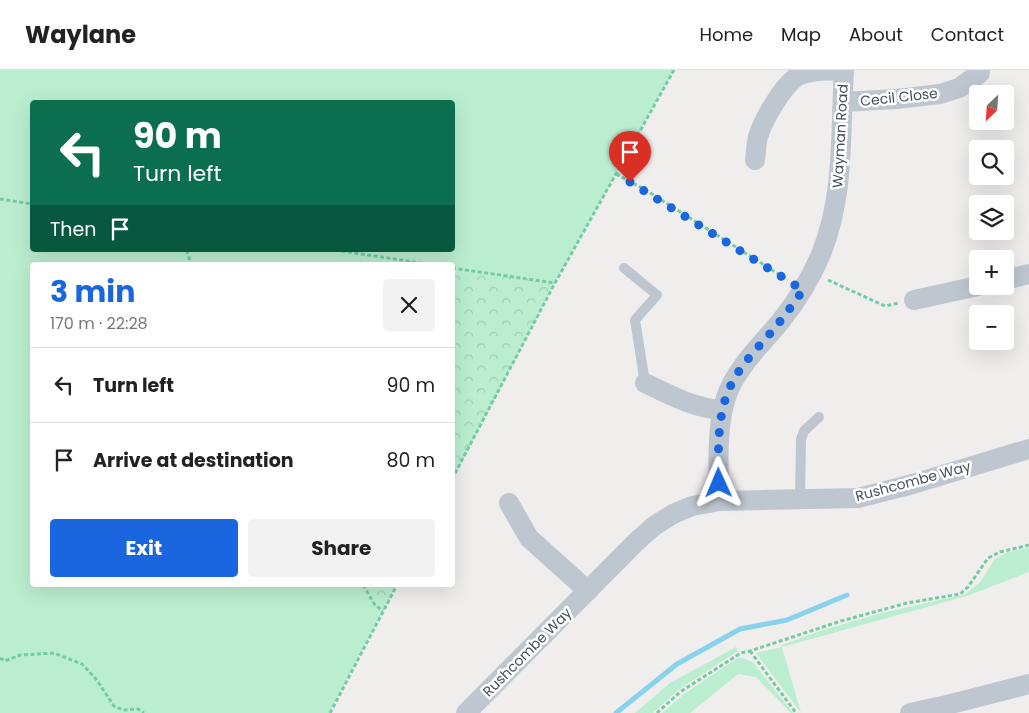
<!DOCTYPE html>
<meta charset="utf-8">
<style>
:root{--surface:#fff;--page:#f2f2f2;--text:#222;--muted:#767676;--line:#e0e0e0;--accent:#1a66de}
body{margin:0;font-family:Poppins,sans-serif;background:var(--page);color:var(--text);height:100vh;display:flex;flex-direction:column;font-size:19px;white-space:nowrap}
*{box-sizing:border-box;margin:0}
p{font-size:16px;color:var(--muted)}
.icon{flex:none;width:28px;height:28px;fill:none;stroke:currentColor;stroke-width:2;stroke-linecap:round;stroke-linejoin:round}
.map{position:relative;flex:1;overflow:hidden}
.details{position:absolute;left:30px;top:192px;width:425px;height:325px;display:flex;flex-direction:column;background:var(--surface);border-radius:5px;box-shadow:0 5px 20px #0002}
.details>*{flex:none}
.top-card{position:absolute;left:30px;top:30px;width:425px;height:152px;border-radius:5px;box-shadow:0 5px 20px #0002;background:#0b6e4f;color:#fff;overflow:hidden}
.needle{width:32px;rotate:205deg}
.controls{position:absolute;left:969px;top:15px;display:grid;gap:10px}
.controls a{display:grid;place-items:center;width:45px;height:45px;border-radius:5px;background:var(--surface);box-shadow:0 5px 20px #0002;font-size:25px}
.pin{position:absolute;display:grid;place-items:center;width:42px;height:42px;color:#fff;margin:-51px -21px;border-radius:50% 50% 50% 0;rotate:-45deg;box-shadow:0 0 5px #0007}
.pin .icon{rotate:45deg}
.me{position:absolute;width:55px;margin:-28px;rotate:359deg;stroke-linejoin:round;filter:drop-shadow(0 0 4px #0008)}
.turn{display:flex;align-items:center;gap:18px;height:105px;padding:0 20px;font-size:22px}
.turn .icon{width:65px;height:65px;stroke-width:2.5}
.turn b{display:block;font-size:35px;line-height:42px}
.then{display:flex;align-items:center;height:48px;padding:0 20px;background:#0003;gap:10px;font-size:19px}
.round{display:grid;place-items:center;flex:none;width:52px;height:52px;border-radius:5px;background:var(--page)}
.headline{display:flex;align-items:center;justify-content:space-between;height:85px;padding:0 20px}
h1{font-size:30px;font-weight:700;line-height:38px;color:var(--accent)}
.action{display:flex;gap:10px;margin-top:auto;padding:10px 20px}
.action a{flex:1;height:58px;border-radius:5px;background:var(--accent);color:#fff;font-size:20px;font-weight:700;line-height:58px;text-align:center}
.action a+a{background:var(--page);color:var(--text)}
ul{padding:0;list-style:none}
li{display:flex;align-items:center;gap:15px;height:75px;padding:0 20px;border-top:1px solid var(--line)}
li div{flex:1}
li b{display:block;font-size:19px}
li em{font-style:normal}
header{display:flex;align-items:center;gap:30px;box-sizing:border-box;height:70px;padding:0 25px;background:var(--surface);border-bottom:1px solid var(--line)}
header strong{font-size:24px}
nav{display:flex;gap:28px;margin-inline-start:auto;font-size:18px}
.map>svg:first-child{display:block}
</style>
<header>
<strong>Waylane</strong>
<nav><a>Home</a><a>Map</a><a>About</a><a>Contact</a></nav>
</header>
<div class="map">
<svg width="1029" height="643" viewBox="0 0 1029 643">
<defs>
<pattern id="forest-crowns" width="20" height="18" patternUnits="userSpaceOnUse" patternTransform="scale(1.25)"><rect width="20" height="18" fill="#bbeed1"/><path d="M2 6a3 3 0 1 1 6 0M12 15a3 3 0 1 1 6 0" fill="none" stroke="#a2ceb6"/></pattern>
</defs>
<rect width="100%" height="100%" fill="#f0eded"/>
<!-- green -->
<g fill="#bbeed1" fill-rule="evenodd">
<path d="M0,0H674L555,213L453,408L452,195H32V515H397L329,643H0ZM32,32H452V180H32Z"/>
<path d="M1029,477V502L967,526L782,577L801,643L756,583L782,577V575L826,559L882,543L966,524L981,511L994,490L1006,483Z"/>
<path d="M736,577L738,581L678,620L653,643H635L670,613Z"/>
<path d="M739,587L753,592L793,643H791L756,607L738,604L690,643H662L684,624Z"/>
</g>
<!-- forest -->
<g fill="url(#forest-crowns)">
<path d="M453,198L555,213L453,409L452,198Z"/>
<path d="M363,515H397L383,541L375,535Z"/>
</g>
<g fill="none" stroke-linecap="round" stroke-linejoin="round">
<!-- stream -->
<path stroke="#89d2eb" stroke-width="5" d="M616,643L677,594L740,559L787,550L847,525"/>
<!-- path -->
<g stroke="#74cca5" stroke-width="3" stroke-dasharray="4 2.5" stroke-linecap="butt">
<path d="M616,104L644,119L788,210"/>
<path d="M0,129L32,134"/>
<path d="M187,180L191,195"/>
<path d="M335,180L434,195"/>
<path d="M452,198L555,213"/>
<path d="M828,210L885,236L899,233"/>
<path d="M452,409L555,213L674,0"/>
<path d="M363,515L375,535L383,541"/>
<path d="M750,581L796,643"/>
<path d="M0,588L5,591L20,585L54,583L82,594L96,609L114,636L123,640L138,639L144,643"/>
<path d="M330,643L397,515"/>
<path d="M657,643L680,622L741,583L750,581L841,551L907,533L960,524L968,517L988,488L1000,482L1029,475"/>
</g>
<!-- lane -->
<g stroke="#bec7d0" stroke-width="10">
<path d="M624,198L657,225L635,250L645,313"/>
<path d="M800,430L801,369L804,361L819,347"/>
</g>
<!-- street -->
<g stroke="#bec7d0" stroke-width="20">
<path d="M843,32L897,29L940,24L959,18L980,3"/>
<path d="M755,90C756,83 756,74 758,67C763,50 783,15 798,6C811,0 829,0 843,1"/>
<path d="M1005,210L1029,204"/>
<path d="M914,230L978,216"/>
<path d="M645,313C670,325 694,338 722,340"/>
<path d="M720,431C718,398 716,352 728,322C739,295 762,274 780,252C797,231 811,208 821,184C845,125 840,62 844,0"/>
<path d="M509,433L529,468L588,521"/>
<path d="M466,643L636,472L654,456L673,444L692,436L720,431L858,428L913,414L1029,379"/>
<path d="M910,643L947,635L1029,614"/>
</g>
</g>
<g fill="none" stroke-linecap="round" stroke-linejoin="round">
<!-- route -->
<path stroke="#1a66de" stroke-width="9" stroke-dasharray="0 16.2" d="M630,112L803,220C794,233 784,247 773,260C757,279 737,298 728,322C717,348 718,385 719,413"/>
</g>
<g text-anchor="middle" stroke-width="5" stroke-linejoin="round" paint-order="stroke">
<!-- street labels -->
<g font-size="14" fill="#46505b" stroke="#fff">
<text transform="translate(899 27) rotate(-6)" y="5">Cecil Close</text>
<text transform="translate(840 66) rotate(-87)" y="5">Wayman Road</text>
<text transform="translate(913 411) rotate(-15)" y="5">Rushcombe Way</text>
<text transform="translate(527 582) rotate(-45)" y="5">Rushcombe Way</text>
</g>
</g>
</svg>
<div class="controls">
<a><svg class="needle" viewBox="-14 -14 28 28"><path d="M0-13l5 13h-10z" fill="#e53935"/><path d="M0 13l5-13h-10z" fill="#767676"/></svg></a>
<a><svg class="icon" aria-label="search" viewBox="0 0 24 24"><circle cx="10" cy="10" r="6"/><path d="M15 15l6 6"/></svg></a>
<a><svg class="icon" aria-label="layers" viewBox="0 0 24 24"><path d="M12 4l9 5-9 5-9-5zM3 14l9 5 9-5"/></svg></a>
<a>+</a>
<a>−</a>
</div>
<div class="pin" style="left:630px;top:112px;background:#d93025"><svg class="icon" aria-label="arrive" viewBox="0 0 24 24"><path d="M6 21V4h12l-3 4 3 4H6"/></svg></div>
<svg class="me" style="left:719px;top:413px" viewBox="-20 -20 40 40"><path d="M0-17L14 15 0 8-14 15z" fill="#1a66de" stroke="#fff" stroke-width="4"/></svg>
<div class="top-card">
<div class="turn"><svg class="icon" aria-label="left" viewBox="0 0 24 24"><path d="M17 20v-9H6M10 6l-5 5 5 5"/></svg><div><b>90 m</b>Turn left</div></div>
<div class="then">Then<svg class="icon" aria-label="arrive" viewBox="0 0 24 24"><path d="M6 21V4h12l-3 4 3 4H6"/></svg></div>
</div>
<section class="details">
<div class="headline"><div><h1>3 min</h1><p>170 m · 22:28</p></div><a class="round"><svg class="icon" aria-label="close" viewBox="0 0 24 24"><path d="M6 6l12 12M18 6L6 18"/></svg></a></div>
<ul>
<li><svg class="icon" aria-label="left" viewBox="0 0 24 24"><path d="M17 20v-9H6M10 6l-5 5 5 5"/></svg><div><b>Turn left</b></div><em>90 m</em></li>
<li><svg class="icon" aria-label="arrive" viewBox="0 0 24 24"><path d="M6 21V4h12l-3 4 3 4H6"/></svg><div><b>Arrive at destination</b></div><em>80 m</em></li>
</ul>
<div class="action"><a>Exit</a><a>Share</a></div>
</section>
</div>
